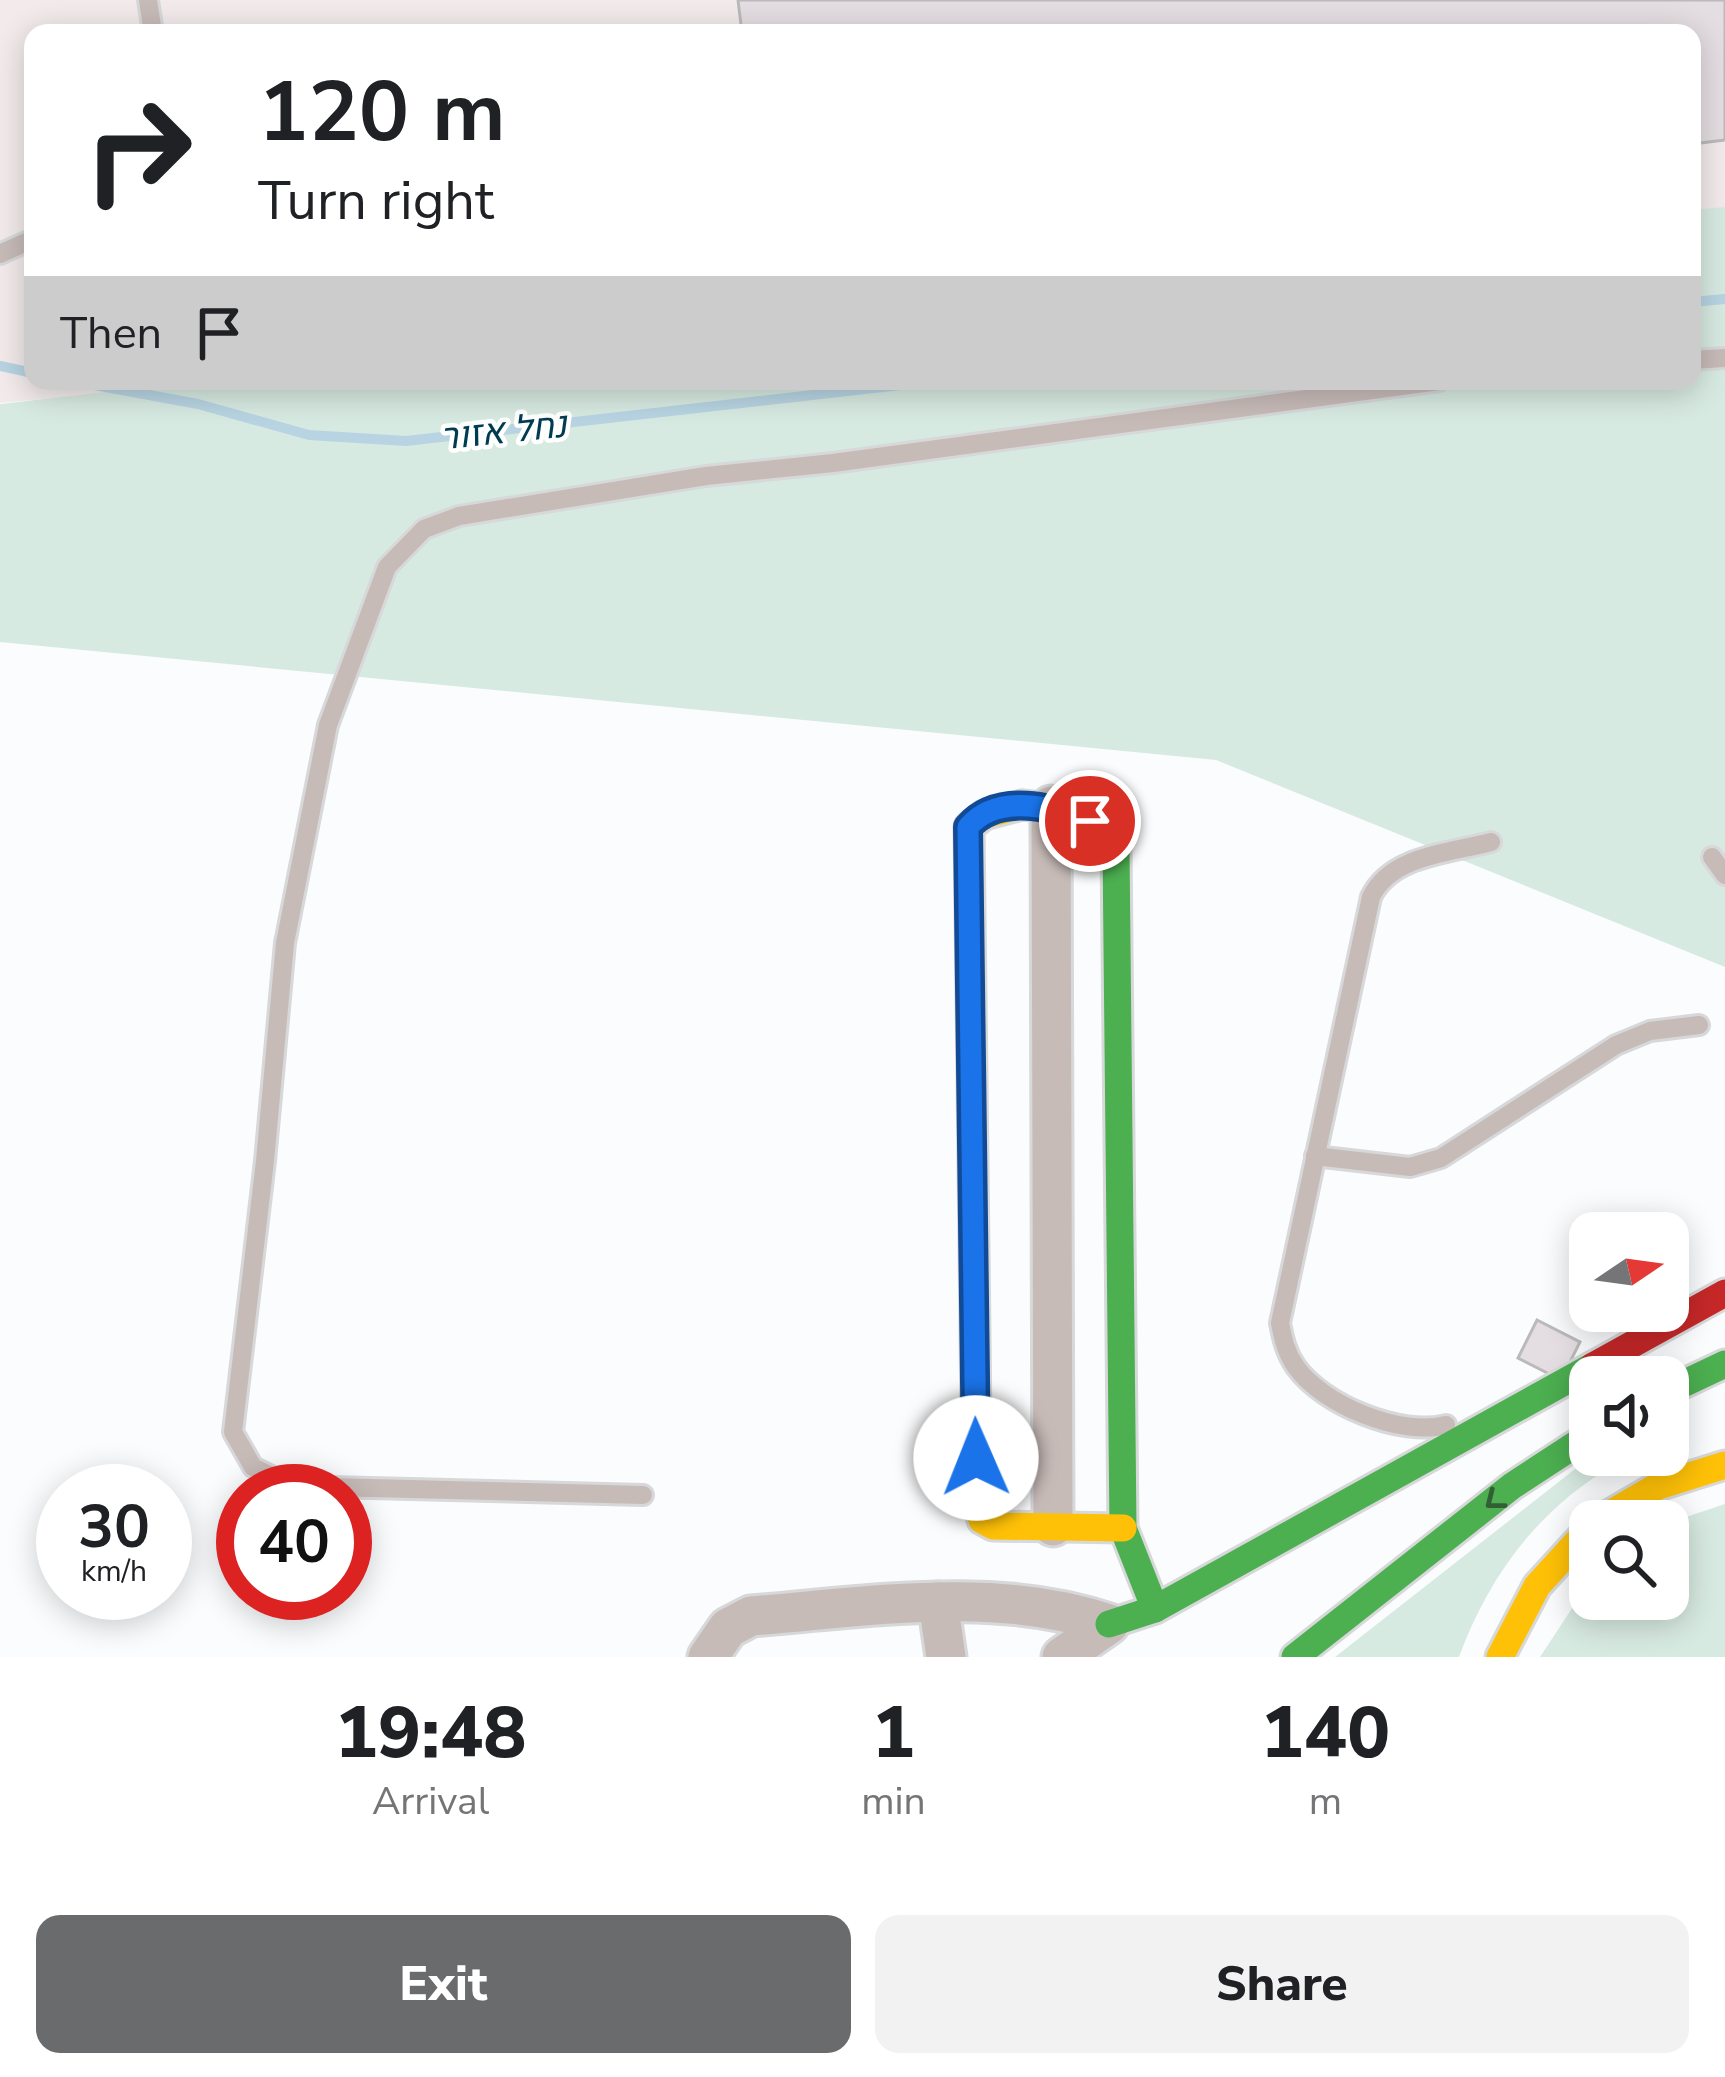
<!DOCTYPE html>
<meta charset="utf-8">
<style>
:root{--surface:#fff;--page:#f2f2f2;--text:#202124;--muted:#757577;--accent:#6a6b6d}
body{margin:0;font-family:"Nunito Sans",Heebo,sans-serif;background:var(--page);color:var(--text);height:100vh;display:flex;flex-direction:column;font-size:45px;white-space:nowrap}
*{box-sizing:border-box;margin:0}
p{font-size:39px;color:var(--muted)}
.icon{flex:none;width:66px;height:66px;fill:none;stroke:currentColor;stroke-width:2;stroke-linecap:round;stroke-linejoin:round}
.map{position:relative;height:1657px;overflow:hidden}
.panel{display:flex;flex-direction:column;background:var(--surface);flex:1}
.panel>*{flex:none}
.guide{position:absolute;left:24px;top:24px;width:1677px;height:366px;border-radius:24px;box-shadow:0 6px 30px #0003;background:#fff;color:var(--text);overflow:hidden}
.needle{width:78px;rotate:77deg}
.buttons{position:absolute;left:1569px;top:1212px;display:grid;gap:24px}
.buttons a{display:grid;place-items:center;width:120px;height:120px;border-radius:24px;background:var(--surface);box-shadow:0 6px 30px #0003;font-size:60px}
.speed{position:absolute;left:36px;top:1464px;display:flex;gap:24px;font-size:60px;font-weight:700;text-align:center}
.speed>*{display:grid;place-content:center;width:156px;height:156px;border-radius:50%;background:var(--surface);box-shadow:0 6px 30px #0003;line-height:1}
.speed small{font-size:30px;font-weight:400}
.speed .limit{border:18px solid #d22;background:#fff;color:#111}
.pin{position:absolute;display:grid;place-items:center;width:102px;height:102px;color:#fff;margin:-51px;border:6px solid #fff;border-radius:50%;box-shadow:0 3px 12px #0007}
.me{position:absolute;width:132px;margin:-66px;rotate:359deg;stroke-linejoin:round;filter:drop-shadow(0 0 9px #0008)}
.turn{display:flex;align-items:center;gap:42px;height:252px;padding:0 36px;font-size:54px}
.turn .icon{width:156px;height:156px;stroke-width:2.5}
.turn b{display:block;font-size:84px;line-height:102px}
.then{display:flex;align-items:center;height:114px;padding:0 36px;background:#0003;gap:24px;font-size:45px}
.eta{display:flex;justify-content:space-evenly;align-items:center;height:204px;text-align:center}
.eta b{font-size:72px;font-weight:800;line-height:84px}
.button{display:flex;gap:24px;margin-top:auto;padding:24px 36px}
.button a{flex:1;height:138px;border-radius:24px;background:var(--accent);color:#fff;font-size:48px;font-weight:800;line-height:138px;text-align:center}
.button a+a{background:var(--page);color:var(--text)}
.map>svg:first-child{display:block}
</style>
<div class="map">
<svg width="1725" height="1657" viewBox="0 0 1725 1657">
<rect width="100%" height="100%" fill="#fbfcfd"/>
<!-- industrial -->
<path fill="#f3ebeb" d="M0,0H1725V246L1692,249V33H33V381H238L0,403Z"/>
<!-- green -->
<g fill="#d7eae2">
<path d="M1725,207V967L1216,760L0,642V404L202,381H1692V210Z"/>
<path d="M1593,1455H1633C1548,1497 1491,1569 1459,1657H1335Z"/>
<path d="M1725,1504V1657H1540L1590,1581V1599H1668V1523Z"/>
</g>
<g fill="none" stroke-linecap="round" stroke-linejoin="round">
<!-- stream -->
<g stroke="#b8d4e2" stroke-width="10">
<path d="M1692,302L1725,299"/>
<path d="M0,366L33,373"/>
<path d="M73,381L198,404L309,435L406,441L936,381"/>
</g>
</g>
<!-- building -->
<g fill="#e4dde1" stroke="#bbbabb" stroke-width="3">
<path d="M738,0H1725V140L1692,144V33H742Z"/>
<path d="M1537,1320L1580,1342L1561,1380L1518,1358Z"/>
</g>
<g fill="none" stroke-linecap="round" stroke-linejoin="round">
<!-- lane casing -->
<g stroke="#d7d8da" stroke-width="24">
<g id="lane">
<path d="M148,0L153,33"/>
<path d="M0,254L33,239"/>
<path d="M1692,360L1725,358"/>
<path d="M1712,857L1725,875"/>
<path d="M1315,1156L1410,1167L1441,1158L1616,1045L1650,1031L1699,1025"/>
<path d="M1446,1425C1401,1437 1323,1405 1296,1367C1286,1353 1283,1339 1280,1323L1371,897C1391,855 1450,853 1491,842"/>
<path d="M643,1495L291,1486L253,1467L233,1432L265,1161L285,943L328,725L387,567L424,529L459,516L706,476L833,463L1439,381"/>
</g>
</g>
<!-- street casing -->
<g stroke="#d7d8da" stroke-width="45">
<g id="street">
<path d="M1051,806L1053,1526"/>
<path d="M938,1602L946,1657"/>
<path d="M708,1657L728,1628L751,1616C868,1607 995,1585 1109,1624L1062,1657"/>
</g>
</g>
<!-- fast casing -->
<g stroke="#d7d8da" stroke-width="33">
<g id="fast">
<path d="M1022,805C1060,807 1091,818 1116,848L1123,1528L1155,1609"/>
<path d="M1668,1391L1725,1364"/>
<path d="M1109,1624L1155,1609L1593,1366"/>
<path d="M1295,1657L1512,1486L1590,1435"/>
</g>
</g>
<!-- slow casing -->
<g stroke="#d7d8da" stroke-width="33">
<g id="slow">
<path d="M1022,805L984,815L969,827L977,1503L982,1520L993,1526L1123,1528"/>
<path d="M1598,1521L1658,1486L1725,1465"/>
<path d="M1500,1657L1537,1586L1590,1528"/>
</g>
</g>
<!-- jam casing -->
<g stroke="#d7d8da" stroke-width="33">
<path id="jam" d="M1593,1366L1725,1293"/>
</g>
<!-- lane -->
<use href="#lane" stroke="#c7bbb8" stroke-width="18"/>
<!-- street -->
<use href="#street" stroke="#c7bbb8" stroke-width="39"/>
<!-- fast -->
<use href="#fast" stroke="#4caf50" stroke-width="27"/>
<!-- slow -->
<use href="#slow" stroke="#ffc107" stroke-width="27"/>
<!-- jam -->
<use href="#jam" stroke="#c62828" stroke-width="27"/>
</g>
<!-- one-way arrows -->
<defs><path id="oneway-chevron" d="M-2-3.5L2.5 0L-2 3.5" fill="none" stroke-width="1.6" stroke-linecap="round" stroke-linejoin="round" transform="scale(3)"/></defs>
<use stroke="#325f36" href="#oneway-chevron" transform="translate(1494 1501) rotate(142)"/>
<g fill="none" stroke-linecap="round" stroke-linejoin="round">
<!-- route casing -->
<g stroke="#114b97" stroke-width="30">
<path id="route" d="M976,1458L968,827C998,792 1053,807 1090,821"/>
</g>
<!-- route -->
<use href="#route" stroke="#1a73e8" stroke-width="21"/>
</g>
<g text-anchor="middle" stroke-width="9" stroke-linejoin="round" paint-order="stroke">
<!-- water labels -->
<g font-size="36" font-style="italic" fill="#003c50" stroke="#fff">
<text transform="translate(503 430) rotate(-6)" y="13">נחל אזור</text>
</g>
</g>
</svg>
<div class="buttons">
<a><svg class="needle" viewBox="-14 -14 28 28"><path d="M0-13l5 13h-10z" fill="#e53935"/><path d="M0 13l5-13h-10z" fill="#757577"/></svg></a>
<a><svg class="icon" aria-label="sound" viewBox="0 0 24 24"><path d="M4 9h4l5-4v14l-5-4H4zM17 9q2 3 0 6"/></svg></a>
<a><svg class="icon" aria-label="search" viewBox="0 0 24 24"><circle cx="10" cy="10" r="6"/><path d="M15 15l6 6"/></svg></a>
</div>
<div class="speed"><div>30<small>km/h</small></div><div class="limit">40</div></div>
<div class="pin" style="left:1090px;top:821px;background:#d93025"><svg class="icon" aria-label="arrive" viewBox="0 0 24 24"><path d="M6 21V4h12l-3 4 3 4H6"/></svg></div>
<svg class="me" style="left:976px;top:1458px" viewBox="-20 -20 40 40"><circle r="19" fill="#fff"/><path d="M0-13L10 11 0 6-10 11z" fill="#1a73e8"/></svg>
<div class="guide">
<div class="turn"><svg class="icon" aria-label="right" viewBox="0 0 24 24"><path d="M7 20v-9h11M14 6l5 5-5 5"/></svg><div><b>120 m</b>Turn right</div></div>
<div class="then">Then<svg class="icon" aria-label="arrive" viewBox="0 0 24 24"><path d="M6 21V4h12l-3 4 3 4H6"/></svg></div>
</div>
</div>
<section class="panel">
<div class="eta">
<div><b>19:48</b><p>Arrival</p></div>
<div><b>1</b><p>min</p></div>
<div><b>140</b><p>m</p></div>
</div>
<div class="button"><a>Exit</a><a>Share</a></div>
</section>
